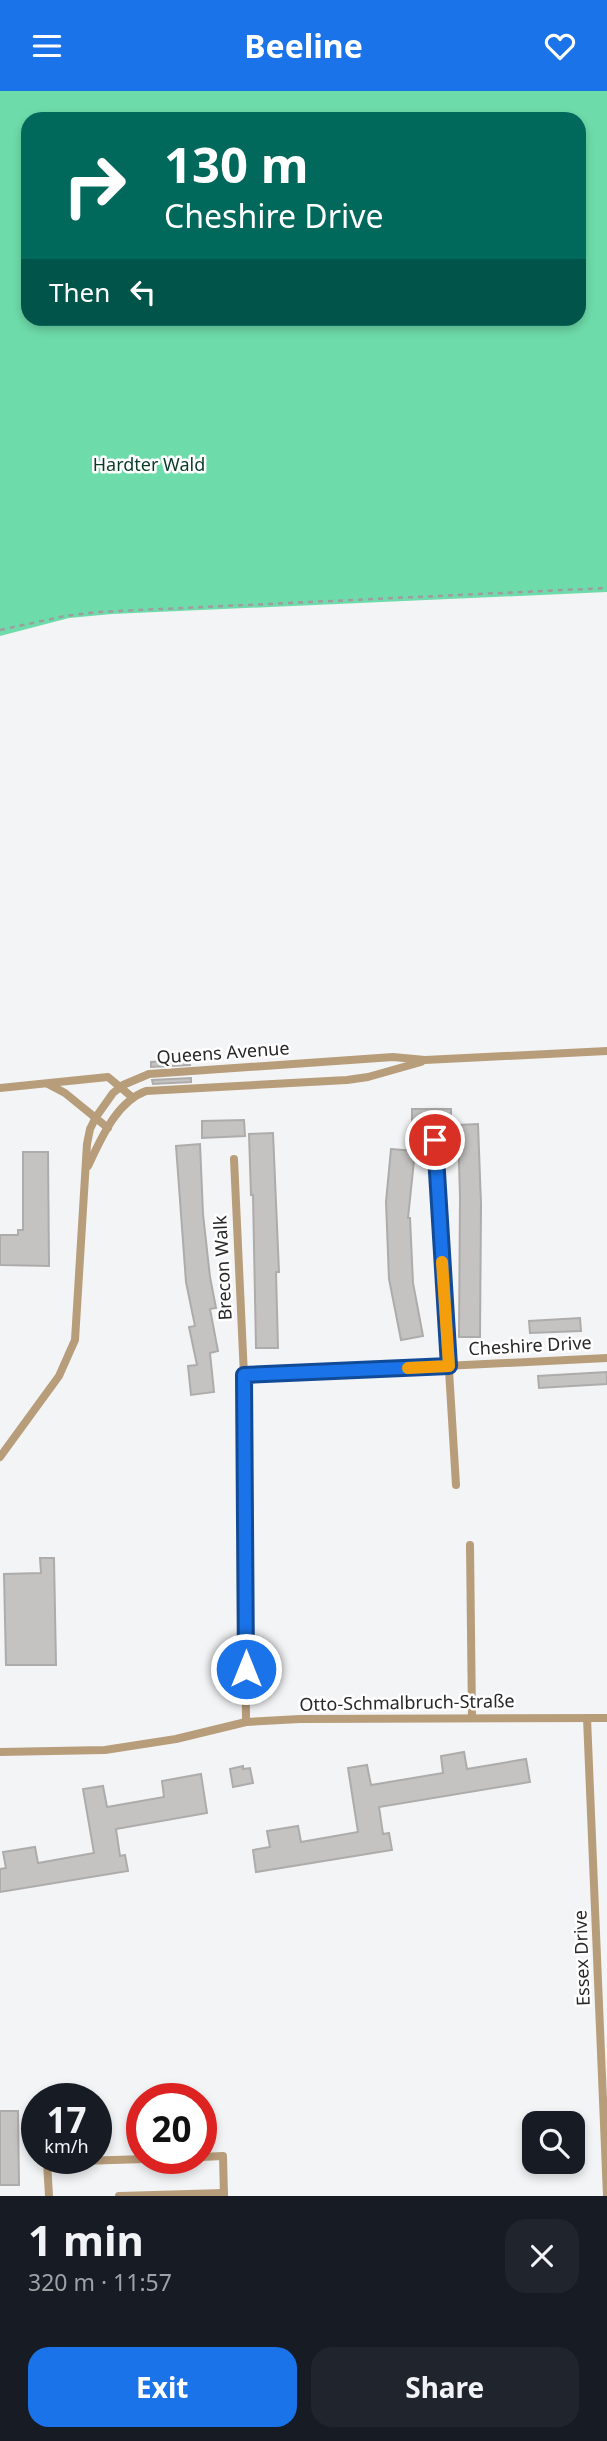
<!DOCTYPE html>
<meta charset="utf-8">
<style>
:root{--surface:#171b24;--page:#20242c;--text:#f1f3f6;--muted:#9ea1a6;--accent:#1a73e8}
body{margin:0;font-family:"Noto Sans",sans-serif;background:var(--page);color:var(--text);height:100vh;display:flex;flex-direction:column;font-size:26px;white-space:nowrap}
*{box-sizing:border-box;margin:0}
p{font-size:23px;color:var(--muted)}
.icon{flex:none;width:38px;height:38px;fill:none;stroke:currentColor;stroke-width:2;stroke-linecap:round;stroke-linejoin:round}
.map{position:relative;height:2105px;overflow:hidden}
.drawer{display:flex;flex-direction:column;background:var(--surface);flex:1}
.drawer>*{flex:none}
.hud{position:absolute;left:21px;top:21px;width:565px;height:214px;border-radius:21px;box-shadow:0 4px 10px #0003;background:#00695c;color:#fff;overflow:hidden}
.fabs{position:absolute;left:522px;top:2020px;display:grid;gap:14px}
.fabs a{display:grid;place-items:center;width:63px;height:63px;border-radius:14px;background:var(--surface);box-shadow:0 4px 10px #0003;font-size:35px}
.speed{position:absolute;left:21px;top:1992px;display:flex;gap:14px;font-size:35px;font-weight:700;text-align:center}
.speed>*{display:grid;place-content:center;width:91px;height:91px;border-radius:50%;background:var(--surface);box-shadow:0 4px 10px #0003;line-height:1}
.speed small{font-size:18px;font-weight:400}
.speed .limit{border:10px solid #d22;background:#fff;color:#111}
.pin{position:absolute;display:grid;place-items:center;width:60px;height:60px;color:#fff;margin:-30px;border:4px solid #fff;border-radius:50%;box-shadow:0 2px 7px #0007}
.me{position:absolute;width:77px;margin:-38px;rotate:0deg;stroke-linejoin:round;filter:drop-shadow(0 0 5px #0008)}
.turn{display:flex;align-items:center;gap:24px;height:147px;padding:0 28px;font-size:32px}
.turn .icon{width:91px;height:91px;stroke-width:2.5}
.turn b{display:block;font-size:49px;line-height:60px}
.then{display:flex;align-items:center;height:66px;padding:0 28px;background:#0003;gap:14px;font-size:26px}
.round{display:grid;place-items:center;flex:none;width:74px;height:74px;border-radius:21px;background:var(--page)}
.overview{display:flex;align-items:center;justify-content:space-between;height:119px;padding:0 28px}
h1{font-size:42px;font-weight:700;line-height:52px}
.button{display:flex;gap:14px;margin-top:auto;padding:14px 28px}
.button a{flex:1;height:80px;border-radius:21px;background:var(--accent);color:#fff;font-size:28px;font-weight:700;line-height:80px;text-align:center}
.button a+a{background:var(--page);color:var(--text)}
header{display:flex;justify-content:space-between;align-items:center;height:91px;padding:0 28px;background:var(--accent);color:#fff;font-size:32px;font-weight:700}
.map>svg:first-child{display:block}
</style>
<header><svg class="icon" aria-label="menu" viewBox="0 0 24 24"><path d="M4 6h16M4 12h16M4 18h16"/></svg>Beeline<svg class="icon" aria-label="heart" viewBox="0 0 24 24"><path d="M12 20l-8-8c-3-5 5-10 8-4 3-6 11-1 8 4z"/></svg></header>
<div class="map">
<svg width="607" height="2105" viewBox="0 0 607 2105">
<rect width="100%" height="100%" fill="#f3f4f6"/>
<!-- forest -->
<path fill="#6edcaa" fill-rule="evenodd" d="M0,0H607V501L112,523L69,527L0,545ZM28,28H579V228H28Z"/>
<!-- building -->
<g fill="#c5c3c1" stroke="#aeacab" stroke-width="2">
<path d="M189,968L190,974L151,976V971Z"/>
<path d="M191,987V991L153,993L152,989Z"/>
<rect x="412" y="1018" width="39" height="16"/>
<path d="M244,1029L245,1045L202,1047V1030Z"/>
<path d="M478,1033L481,1113L480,1246H459L460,1106L458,1034Z"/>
<path d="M273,1042L279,1181H276L278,1257H256L253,1104H251L249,1043Z"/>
<path d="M200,1053L203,1123L210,1186L216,1217L210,1218L218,1260L210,1262L214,1301L191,1304L188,1275L197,1274L189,1236L195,1235L186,1191L176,1055Z"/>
<path d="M391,1058L415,1060L408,1127H410L413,1192L423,1245L401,1249L389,1188L386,1111Z"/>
<path d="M23,1061H48L49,1175L0,1174V1144H18V1139H23Z"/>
<path d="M580,1227L581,1240L530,1242L529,1230Z"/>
<path d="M607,1281V1293L539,1297L538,1285Z"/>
<path d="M40,1467H54L56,1574H6L4,1483L41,1482Z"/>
<path d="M464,1661L467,1678L526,1668L530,1691L379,1716L383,1743L389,1742L392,1759L256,1781L253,1759L270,1756L267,1740L298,1735L301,1751L358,1741L348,1677L367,1674L371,1694L443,1682L441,1665Z"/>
<path d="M243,1675V1678L250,1677L253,1692L233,1696L230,1678Z"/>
<path d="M201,1683L207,1722L116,1738L120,1765L125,1764L128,1780L0,1801V1778L6,1777L3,1761L35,1756L38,1772L94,1762L83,1698L103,1695L107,1716L164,1706L162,1690Z"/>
<path d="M0,2020H18L19,2094H0Z"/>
</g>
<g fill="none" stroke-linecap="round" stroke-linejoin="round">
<!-- path -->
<path stroke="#9c9d9e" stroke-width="2.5" stroke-dasharray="5 5" stroke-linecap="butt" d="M0,539L65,525L97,521L607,497"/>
<!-- service -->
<g stroke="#b89d7b" stroke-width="8">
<path d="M48,993L65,1002L108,1037"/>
<path d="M0,997L108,986L132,1006"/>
<path d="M435,1049L456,1394"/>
<path d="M234,1068L244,1285L246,1631"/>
<path d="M88,1075C101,1048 116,1011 146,1000L347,989L368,986L421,971"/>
<path d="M244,1285L607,1267"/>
<path d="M0,1366L59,1285L75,1249L87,1053L90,1038L96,1026L113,1002L123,994L149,983L393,966L425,969L607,960"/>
<path d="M470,1454L472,1626"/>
<path d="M587,1627L607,2105"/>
<path d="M0,1661L105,1659L176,1648L246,1631L300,1628L607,1627"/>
<path d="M201,2066L223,2065L224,2105"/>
<path d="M49,2105L47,2071L179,2067"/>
<path d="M119,2105L224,2102"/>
</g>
</g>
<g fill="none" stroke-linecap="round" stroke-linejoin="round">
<!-- route casing -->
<g stroke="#114b97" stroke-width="18">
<path id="route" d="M246,1578L244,1284L449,1275L435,1049"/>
</g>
<!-- route -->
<use href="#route" stroke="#1a73e8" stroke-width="12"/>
<!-- slow -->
<path stroke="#f59e0b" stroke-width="12" d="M408,1277L449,1275L442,1171"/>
</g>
<g text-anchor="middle" stroke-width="5" stroke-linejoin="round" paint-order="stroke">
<!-- park labels -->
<g font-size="18" fill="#0a3c28" stroke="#fff">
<text x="149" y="380">Hardter Wald</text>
</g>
<!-- street labels -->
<g font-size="18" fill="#282829" stroke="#fff">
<text transform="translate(223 962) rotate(-4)" y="6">Queens Avenue</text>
<text transform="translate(223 1177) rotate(-93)" y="6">Brecon Walk</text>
<text transform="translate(530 1255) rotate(-3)" y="6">Cheshire Drive</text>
<text transform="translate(407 1612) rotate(-1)" y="6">Otto-Schmalbruch-Straße</text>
<text transform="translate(582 1867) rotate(-92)" y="6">Essex Drive</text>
</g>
</g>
</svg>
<div class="fabs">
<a><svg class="icon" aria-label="search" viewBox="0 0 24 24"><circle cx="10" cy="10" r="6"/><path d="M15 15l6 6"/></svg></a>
</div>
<div class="speed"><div>17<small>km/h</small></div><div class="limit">20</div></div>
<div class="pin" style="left:435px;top:1049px;background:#d93025"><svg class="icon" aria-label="arrive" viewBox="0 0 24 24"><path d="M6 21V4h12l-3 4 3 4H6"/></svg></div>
<svg class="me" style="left:246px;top:1578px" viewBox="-20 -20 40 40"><circle r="17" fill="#1a73e8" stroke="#fff" stroke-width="3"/><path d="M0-11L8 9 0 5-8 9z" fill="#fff"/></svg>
<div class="hud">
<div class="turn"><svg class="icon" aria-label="right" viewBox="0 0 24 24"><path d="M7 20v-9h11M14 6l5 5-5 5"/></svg><div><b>130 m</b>Cheshire Drive</div></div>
<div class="then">Then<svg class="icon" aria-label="left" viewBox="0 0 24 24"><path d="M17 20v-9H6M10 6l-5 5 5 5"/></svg></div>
</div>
</div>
<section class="drawer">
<div class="overview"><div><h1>1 min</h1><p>320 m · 11:57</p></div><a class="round"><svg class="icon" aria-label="close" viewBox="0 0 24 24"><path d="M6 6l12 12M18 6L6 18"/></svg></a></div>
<div class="button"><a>Exit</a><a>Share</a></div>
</section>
